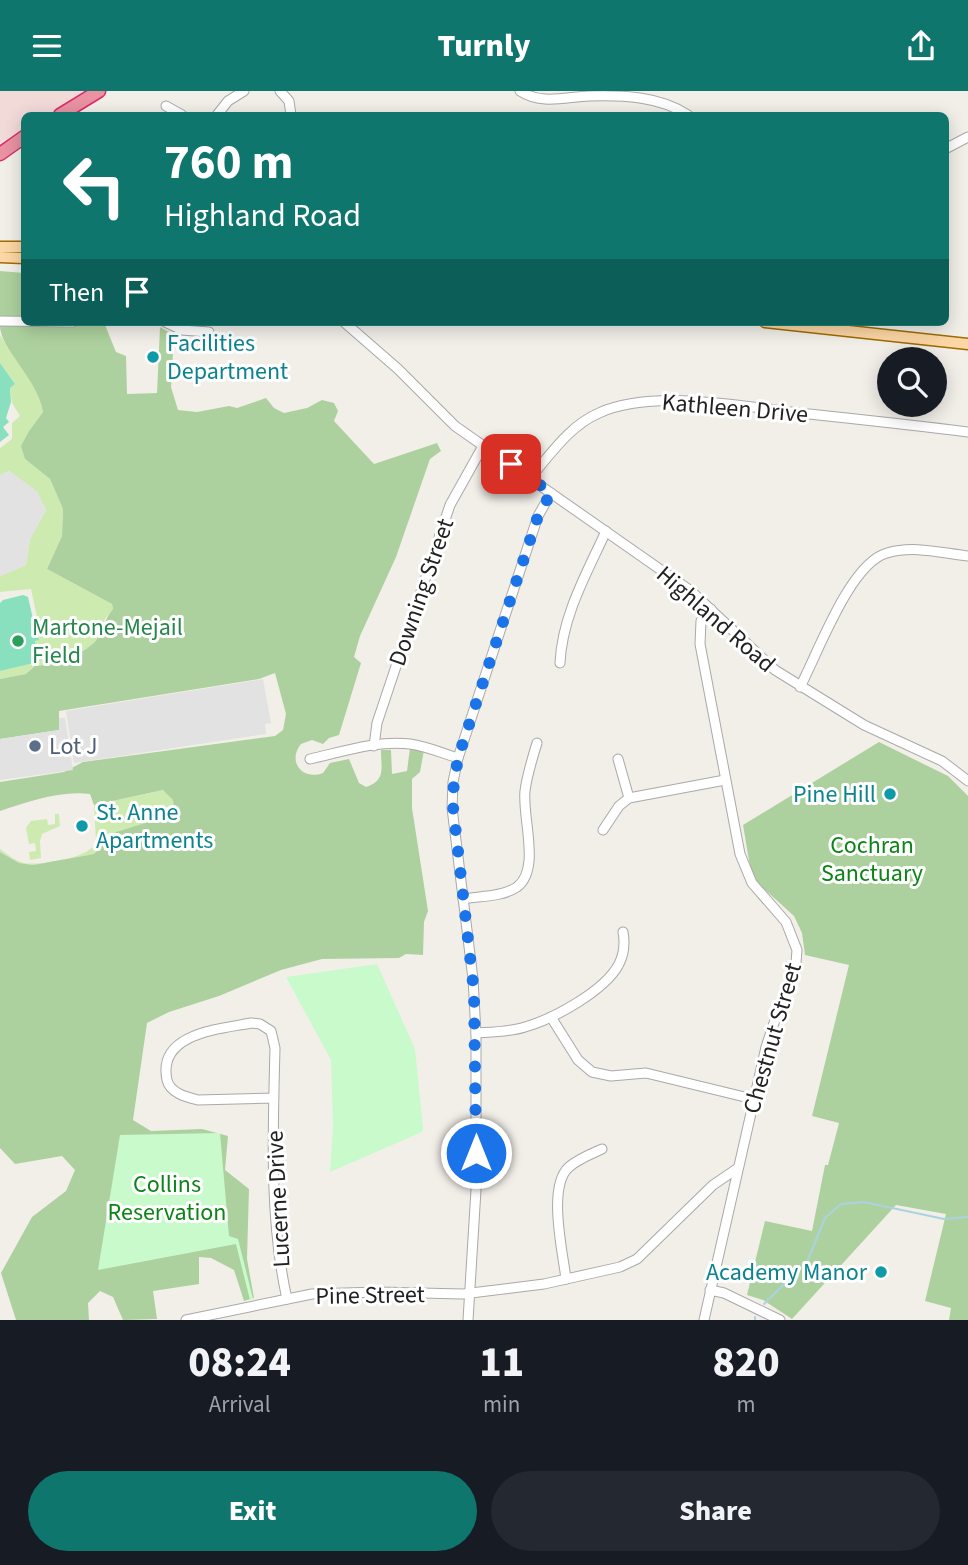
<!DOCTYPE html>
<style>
:root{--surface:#171b24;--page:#242831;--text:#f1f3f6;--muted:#9ea1a6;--accent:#0f766e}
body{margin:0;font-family:"Source Sans 3",sans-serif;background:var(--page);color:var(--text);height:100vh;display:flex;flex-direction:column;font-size:26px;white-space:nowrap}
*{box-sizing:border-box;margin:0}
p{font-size:23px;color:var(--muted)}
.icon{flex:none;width:38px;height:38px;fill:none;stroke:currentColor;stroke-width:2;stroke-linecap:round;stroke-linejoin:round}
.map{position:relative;height:1229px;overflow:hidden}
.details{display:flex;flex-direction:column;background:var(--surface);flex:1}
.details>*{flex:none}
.hud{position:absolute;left:21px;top:21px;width:928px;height:214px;border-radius:10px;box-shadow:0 4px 18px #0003;background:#0f766e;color:#fff;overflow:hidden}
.fabs{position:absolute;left:877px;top:256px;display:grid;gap:14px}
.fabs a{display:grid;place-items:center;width:70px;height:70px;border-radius:50%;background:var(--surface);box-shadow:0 4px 18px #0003;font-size:35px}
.pin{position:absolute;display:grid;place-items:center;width:60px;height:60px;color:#fff;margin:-30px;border-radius:14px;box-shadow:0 4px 10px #0006}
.me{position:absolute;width:77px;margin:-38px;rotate:0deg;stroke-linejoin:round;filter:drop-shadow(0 0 5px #0008)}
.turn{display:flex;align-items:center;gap:24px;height:147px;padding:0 28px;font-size:32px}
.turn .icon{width:91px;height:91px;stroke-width:2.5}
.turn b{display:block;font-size:49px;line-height:60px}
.then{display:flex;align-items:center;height:66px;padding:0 28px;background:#0003;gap:14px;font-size:26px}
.eta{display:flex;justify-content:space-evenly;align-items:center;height:119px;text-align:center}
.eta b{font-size:42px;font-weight:800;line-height:49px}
.action{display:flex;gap:14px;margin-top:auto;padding:14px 28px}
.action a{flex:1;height:80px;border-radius:42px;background:var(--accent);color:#fff;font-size:28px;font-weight:800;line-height:80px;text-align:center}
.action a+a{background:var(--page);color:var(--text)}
header{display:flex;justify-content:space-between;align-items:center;height:91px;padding:0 28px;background:var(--accent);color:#fff;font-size:32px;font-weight:800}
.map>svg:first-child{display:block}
</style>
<header><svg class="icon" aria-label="menu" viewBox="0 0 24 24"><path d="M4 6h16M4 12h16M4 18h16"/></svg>Turnly<svg class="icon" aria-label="share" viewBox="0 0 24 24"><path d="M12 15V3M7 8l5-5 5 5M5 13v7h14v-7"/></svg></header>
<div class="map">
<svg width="968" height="1229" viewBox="0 0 968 1229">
<rect width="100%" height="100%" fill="#f2efe9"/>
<!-- commercial -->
<path fill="#f2dad9" d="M0,0H88L47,24H24V38L0,52Z"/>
<!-- grass -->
<g fill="#cdebb0">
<path d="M0,244C16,267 39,292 43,321L29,340L25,368L50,388L63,418L62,445L47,478L112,513L113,518L105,528L97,550L90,556L55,572L32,577L27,583L0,588V580L37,571L39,568L35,550L39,548L35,532L31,533L33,528L37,526L31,498L0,501V485L26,474L30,448L46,419L36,400L9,380L0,384V357L12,348V332L20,325L12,312L10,297L15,293L0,272Z"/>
<path d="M164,699L173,709L174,718L148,731L116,741L94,763L33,774L19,772L0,761V758C7,763 15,770 24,772C40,775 91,767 96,751L94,714Z"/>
<path d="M55,723H59L60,735L42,743L40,750L41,767L30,769L29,761L36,760L35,752L29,753L26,737L31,730L47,728L48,734L55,733Z"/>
</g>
<!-- forest -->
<g fill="#add19e">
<path d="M0,180L24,182V230L0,227Z"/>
<path d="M105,234L116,261L126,265L127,303L157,302L160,236L174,244L171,296L178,319L197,321L229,315L237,317L266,307L274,317L284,322L307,317L322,309L334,312L338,320L334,330L374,373L437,352L441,360L430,368L396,466L360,545L354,566L361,572L339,644L329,647L323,653L312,649L301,653C287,670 302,690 323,682L330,672L349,668L359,692L366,696C386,689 381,678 381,659H391L392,683L407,680L410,657L424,659L420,681L412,688V717L428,820L424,831L423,864L406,863L399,867L322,868L281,879L219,905L169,921L147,932L133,1029L151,1040L202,1038L228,1045L225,1079L249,1098L247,1168L254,1207L244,1210L234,1179L211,1167L199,1166V1193L153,1200L157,1228L123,1229L113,1206L100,1200L88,1212L89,1229H16L1,1182L32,1126L66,1100L75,1079L62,1065L15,1073L0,1057V761L19,772L33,774L94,763L116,741L148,731L174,718L173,709L163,699L94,714L90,703C61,699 27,711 0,720V691L64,681L83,671L275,645L283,639L286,623L275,582L259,588L59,620V639L0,648V588L26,583L35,575C49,576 91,560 97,548C104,538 105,527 113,518L112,513L47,478L62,445L63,418L50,388L25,368L21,355L29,340L43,321C39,290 0,257 0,235Z"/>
<path d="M879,651L948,685L968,705V1229H949L951,1217L925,1210L946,1123L896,1114L792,1228L763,1209L747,1204L765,1130L812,1140L825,1074H828L839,1032L812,1025L849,874L805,864L802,842L794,825L752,787L743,734Z"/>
</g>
<!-- park -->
<g fill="#c8facc">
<path d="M377,873L415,958L423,1037L422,1041L330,1081L333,1036L331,969L286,886Z"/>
<path d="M220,1042L229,1145L238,1148L253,1208L250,1209L236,1153L98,1179L120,1044Z"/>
</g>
<!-- pitch -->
<g fill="#88e0be">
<path d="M0,272L15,293L10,297L11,311L6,327L9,331L3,336L9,344L0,351Z"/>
<path d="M23,504L28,506L33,528L32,532H35L39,549L35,550L39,568L38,571L0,580V512L3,509Z"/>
</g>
<!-- parking -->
<g fill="#e2e2e2">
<path d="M9,380L37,400L46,419L30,448L26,474L0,485V384Z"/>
<path d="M263,588L271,632L265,633L266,643L74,672L66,620Z"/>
<path d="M59,627H65L73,679L0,689V648L59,639Z"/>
</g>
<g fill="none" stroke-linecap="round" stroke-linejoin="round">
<!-- stream -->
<g stroke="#aad3df" stroke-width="2">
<path d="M764,1213L807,1171L825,1127L841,1113L864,1111L944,1128L968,1126"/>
<path d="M755,1229V1226"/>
</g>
<!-- minor casing -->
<g stroke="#a9a9a9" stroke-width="11">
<g id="minor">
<path d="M280,0L289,10L291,24"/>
<path d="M520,0C541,14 565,6 589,5C622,4 659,5 688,24"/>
<path d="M166,15L182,24"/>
<path d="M217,24L228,10L244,0"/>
<path d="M945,58L968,46"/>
<path d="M0,230L73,231"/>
<path d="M165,231L182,239L209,241"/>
<path d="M344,231L398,278L455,335L691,500L775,579L864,634L942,670L968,690"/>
<path d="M530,387C551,363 569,335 599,322C652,298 741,315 799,322C855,328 912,334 968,341"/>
<path d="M560,572C562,525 587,482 606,440"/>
<path d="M800,596C818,562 850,472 887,462C914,454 941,462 968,465"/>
<path d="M374,655L377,632L450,414L483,355"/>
<path d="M310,668C342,661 377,649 410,653C426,655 442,662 458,667"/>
<path d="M618,668L629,707"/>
<path d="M603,739L619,715L629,707L725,689"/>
<path d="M463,808C480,805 502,806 517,796C541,778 522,727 525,700C527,684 532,668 537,652"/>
<path d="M551,926L578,969L592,981L611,985L646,982L753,1008"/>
<path d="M476,942C493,941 510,941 525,936C553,928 605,900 619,873C624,863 625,852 623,841"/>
<path d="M274,1007L198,1009C186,1006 170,1002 167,989C157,942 220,938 251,932L260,933L271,940L275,957C273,1039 269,1128 287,1208"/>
<path d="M566,1188C563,1162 547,1095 569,1076C578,1068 591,1063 602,1058"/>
<path d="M710,1199L724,1202L780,1229"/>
<path d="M186,1229L312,1203L378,1201L463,1203L544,1193L620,1176L637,1168L713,1094L738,1077"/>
<path d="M468,1229L476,1099V942L473,888L452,717L453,691L458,667L538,425L551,402"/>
<path d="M704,1229L766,956L778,920L795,884L797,859L786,831L752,792L740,763L700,553L701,530L711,518"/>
</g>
</g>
<!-- major casing -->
<g stroke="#a06b00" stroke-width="13">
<g id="major">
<path d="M0,156H24"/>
<path d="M0,166L24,167"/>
<path d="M765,231L968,253"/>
</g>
</g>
<!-- highway casing -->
<g stroke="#dc2a67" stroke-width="15">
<g id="highway">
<path d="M60,24L99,0"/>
<path d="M0,63L24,46"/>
</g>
</g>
<!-- minor -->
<use href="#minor" stroke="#fff" stroke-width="9"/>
<!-- major -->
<use href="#major" stroke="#fcd6a4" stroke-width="10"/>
<!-- highway -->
<use href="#highway" stroke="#e892a2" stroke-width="12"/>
</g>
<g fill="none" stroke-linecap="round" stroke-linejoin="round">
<!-- route -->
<path stroke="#1a73e8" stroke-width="12" stroke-dasharray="0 21.6" d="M476,1062L474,901L452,707L458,667L538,425L551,402L511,373"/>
</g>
<!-- markers -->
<g fill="#0f9aa8" stroke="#fff" stroke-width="2.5">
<circle cx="153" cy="266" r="7"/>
<circle cx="890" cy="703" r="7"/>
<circle cx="82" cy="735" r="7"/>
<circle cx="881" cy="1181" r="7"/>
</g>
<circle fill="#2e9e5b" stroke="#fff" stroke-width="2.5" cx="18" cy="550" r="7"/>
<circle fill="#5c6f8a" stroke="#fff" stroke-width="2.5" cx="35" cy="655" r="7"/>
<g text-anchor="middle" stroke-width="6" stroke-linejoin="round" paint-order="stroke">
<!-- culture labels -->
<g font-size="24" fill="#0d838f" stroke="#fff" text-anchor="start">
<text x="167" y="260">Facilities<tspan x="167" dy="28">Department</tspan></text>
<text x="876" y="711" text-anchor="end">Pine Hill</text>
<text x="96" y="729">St. Anne<tspan x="96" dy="28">Apartments</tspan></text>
<text x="867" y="1189" text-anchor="end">Academy Manor</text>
</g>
<!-- street labels -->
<g font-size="24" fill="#222" stroke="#fff">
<text transform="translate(735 317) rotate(5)" y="8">Kathleen Drive</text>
<text transform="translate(421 501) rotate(-71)" y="8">Downing Street</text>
<text transform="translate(716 528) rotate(41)" y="8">Highland Road</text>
<text transform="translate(772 947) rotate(-74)" y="8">Chestnut Street</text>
<text transform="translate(278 1108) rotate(-93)" y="8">Lucerne Drive</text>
<text transform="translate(370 1204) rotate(-1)" y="8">Pine Street</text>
</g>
<!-- leisure labels -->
<g font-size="24" fill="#27864d" stroke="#fff" text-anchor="start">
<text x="32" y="544">Martone-Mejail<tspan x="32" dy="28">Field</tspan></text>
</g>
<!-- service labels -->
<g font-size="24" fill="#4e5e75" stroke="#fff" text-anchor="start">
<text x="49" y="663">Lot J</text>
</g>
<!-- park labels -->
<g font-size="24" fill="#0c8416" stroke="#fff">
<text x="872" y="762">Cochran<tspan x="872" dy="28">Sanctuary</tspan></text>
<text x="167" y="1101">Collins<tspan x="167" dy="28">Reservation</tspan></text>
</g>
</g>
</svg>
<div class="fabs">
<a><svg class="icon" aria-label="search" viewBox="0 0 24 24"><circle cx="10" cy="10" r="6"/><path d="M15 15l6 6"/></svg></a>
</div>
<div class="pin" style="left:511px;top:373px;background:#d93025"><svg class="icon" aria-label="arrive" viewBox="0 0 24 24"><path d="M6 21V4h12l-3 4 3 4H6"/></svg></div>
<svg class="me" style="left:476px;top:1062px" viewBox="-20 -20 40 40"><circle r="17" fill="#1a73e8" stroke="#fff" stroke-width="3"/><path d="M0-11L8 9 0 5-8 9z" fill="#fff"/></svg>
<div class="hud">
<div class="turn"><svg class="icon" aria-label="left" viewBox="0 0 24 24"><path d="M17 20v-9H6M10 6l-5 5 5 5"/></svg><div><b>760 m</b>Highland Road</div></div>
<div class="then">Then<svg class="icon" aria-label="arrive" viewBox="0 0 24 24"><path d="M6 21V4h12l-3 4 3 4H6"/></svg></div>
</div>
</div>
<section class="details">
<div class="eta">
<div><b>08:24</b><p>Arrival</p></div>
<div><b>11</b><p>min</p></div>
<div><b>820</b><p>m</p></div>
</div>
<div class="action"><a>Exit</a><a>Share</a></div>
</section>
